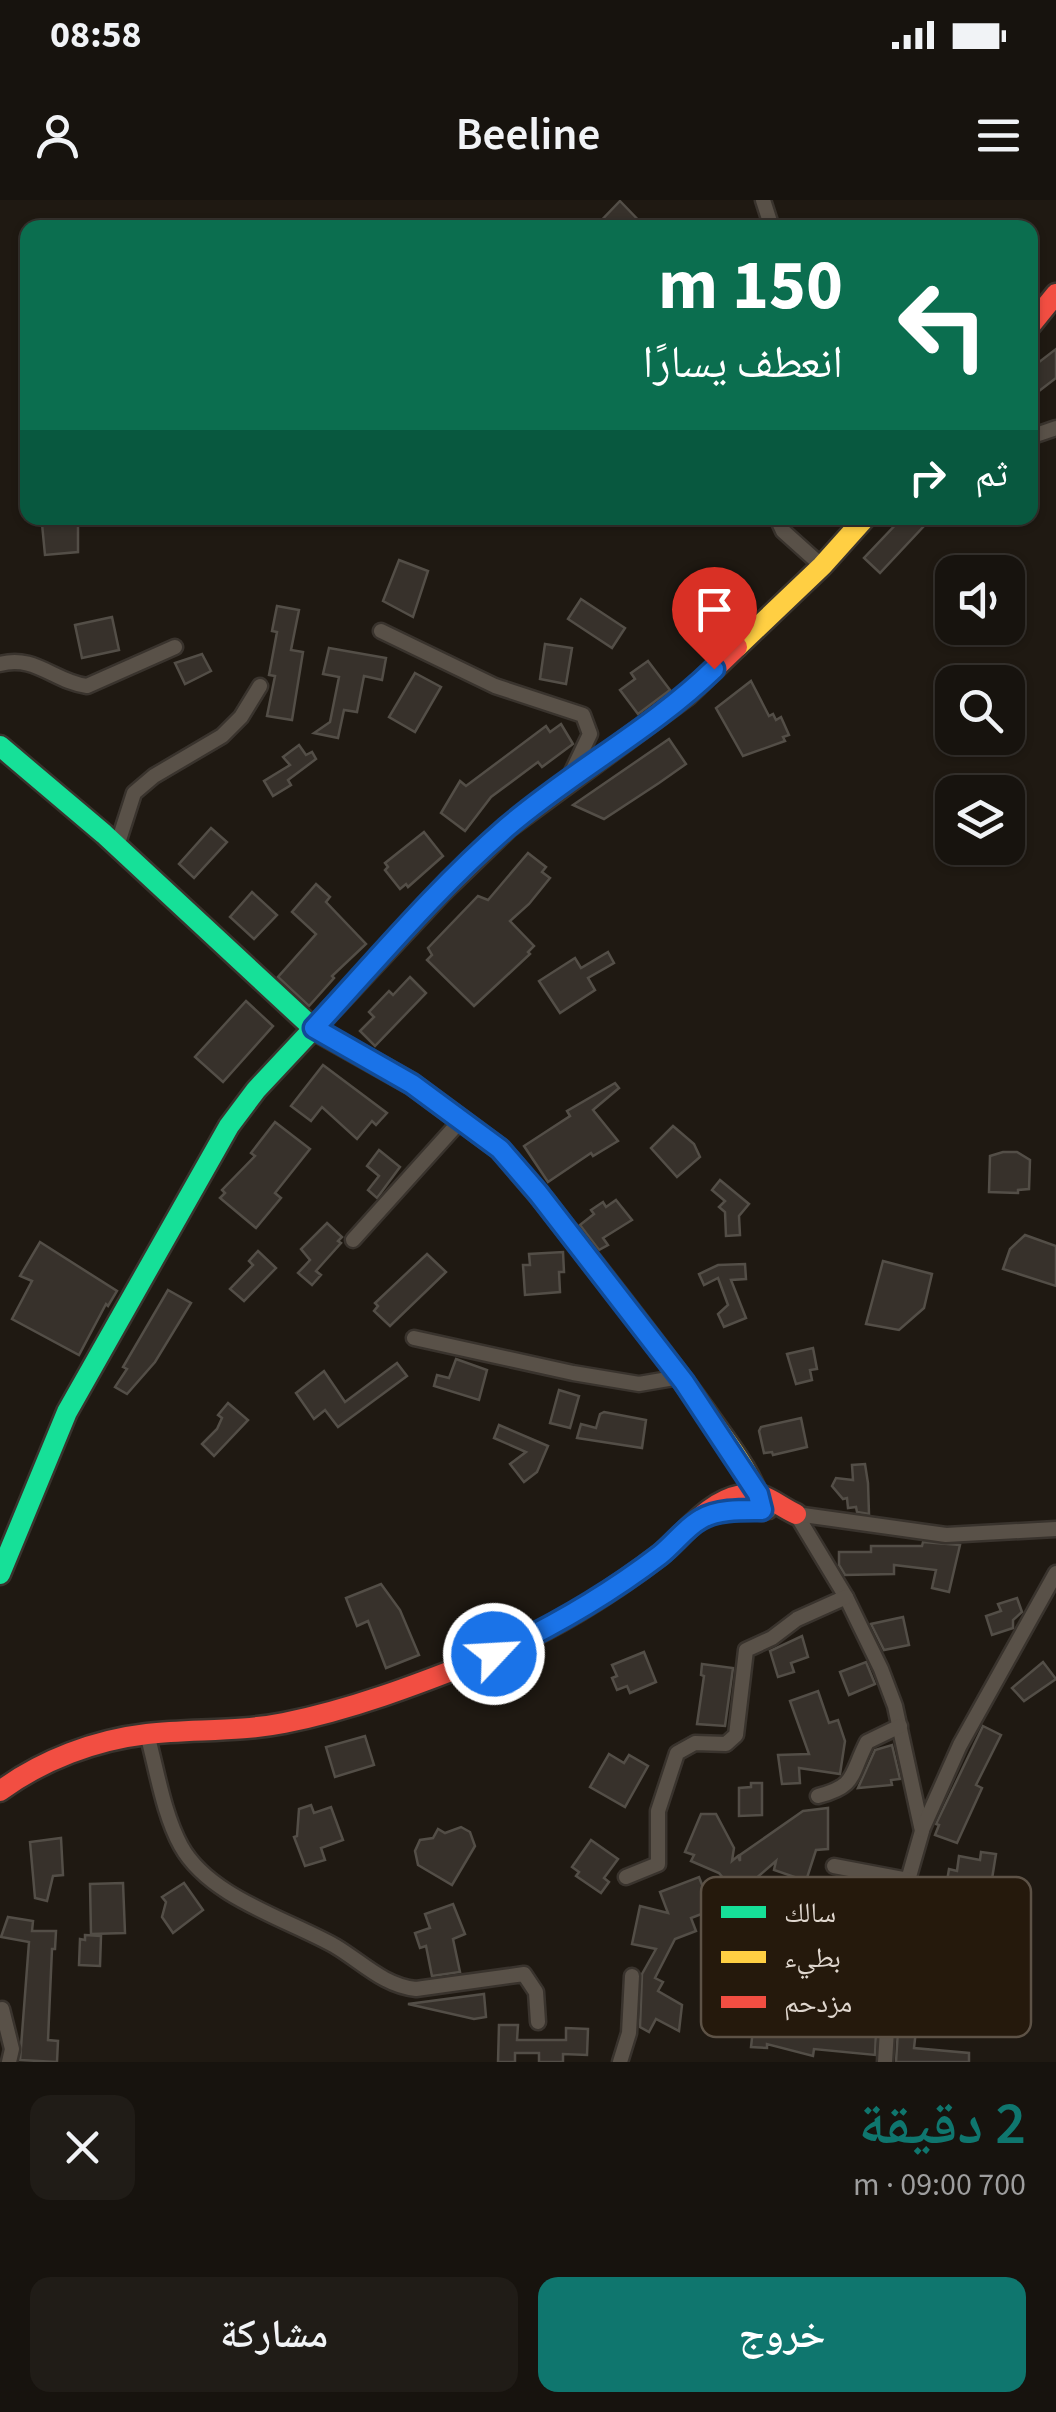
<!DOCTYPE html>
<html lang="ar">
<meta charset="utf-8">
<style>
:root{--surface:#17130e;--page:#201c17;--text:#f1f3f6;--muted:#9e9e9e;--line:#36322e;--accent:#0f766e}
body{margin:0;font-family:"Source Sans 3","Noto Naskh Arabic",sans-serif;background:var(--page);color:var(--text);direction:rtl;height:100vh;display:flex;flex-direction:column;font-size:38px;white-space:nowrap}
*{box-sizing:border-box;margin:0}
p{font-size:32px;color:var(--muted)}
.icon{flex:none;width:55px;height:55px;fill:none;stroke:currentColor;stroke-width:2;stroke-linecap:round;stroke-linejoin:round}
.map{position:relative;height:1862px;overflow:hidden;direction:ltr}
.panel{display:flex;flex-direction:column;background:var(--surface);flex:1}
.panel>*{flex:none}
.hud{position:absolute;left:20px;top:20px;width:1018px;height:305px;border-radius:20px;box-shadow:0 2px 8px #0004,0 0 0 2px var(--line);direction:rtl;background:#0b6e4f;color:#fff;overflow:hidden}
.fabs{position:absolute;left:935px;top:355px;display:grid;gap:20px}
.fabs a{display:grid;place-items:center;width:90px;height:90px;border-radius:20px;background:var(--surface);box-shadow:0 2px 8px #0004,0 0 0 2px var(--line);font-size:50px}
.pin{position:absolute;display:grid;place-items:center;width:85px;height:85px;color:#fff;margin:-102px -42px;border-radius:50% 50% 50% 0;rotate:-45deg;box-shadow:0 0 10px #0007}
.pin .icon{rotate:45deg}
.me{position:absolute;width:110px;margin:-55px;rotate:65deg;stroke-linejoin:round;filter:drop-shadow(0 0 8px #0008)}
.turn{display:flex;align-items:center;gap:35px;height:210px;padding:0 30px;font-size:45px}
.turn .icon{width:130px;height:130px;stroke-width:2.5}
.turn b{display:block;font-size:70px;line-height:85px}
.then{display:flex;align-items:center;height:95px;padding:0 30px;background:#0003;gap:20px;font-size:38px}
.round{display:grid;place-items:center;flex:none;width:105px;height:105px;border-radius:20px;background:var(--page)}
.head{display:flex;align-items:center;justify-content:space-between;height:170px;padding:0 30px}
h1{font-size:60px;font-weight:600;line-height:75px;color:var(--accent)}
.cta{display:flex;gap:20px;margin-top:auto;padding:20px 30px}
.cta a{flex:1;height:115px;border-radius:20px;background:var(--accent);color:#fff;font-size:40px;font-weight:600;line-height:115px;text-align:center}
.cta a+a{background:var(--page);color:var(--text)}
.status{display:flex;justify-content:space-between;align-items:center;height:70px;padding:0 50px;background:var(--surface);direction:ltr}
.status svg{height:28px;fill:currentColor}
header{display:flex;justify-content:space-between;align-items:center;height:130px;padding:0 30px;background:var(--surface);font-size:45px;font-weight:600}
.map>svg:first-child{display:block}
</style>
<div class="status"><b>08:58</b><svg viewBox="0 0 49 12"><path d="M0 12V9h3v3zM5 12V6h3v6zM10 12V3h3v9zM15 12V0h3v12zM26 1h20v11H26zM47 4h2v5h-2z"/></svg></div>
<header><svg class="icon" aria-label="menu" viewBox="0 0 24 24"><path d="M4 6h16M4 12h16M4 18h16"/></svg>Beeline<svg class="icon" aria-label="person" viewBox="0 0 24 24"><circle cx="12" cy="8" r="4"/><path d="M4 21q1-7 8-7t8 7"/></svg></header>
<div class="map">
<svg width="1056" height="1862" viewBox="0 0 1056 1862">
<rect width="100%" height="100%" fill="#1f1912"/>
<!-- building -->
<g fill="#37312b" stroke="#534e47" stroke-width="2.5">
<path d="M620,1L646,28H594Z"/>
<path d="M1056,149V178L1030,198V169Z"/>
<path d="M902,318H916L925,325L880,373L864,358Z"/>
<path d="M78,321V352L45,355L42,324Z"/>
<path d="M399,360L428,371L413,417L383,401Z"/>
<path d="M581,399L625,428L612,448L568,419Z"/>
<path d="M277,406L299,410L291,450L303,452L292,520L267,516L275,476L269,475L277,432L272,431Z"/>
<path d="M112,417L119,450L82,458L75,425Z"/>
<path d="M545,444L572,448L566,484L540,479Z"/>
<path d="M329,448L386,458L382,480L364,476L357,512L344,510L338,538L314,533L330,522L339,477L323,474Z"/>
<path d="M202,454L211,471L185,484L175,463Z"/>
<path d="M648,461L670,490L638,514L620,490L635,479L631,473Z"/>
<path d="M415,473L441,487L415,532L389,517Z"/>
<path d="M751,481L769,516L773,514L776,520L781,517L789,535L783,537L785,541L743,556L716,508Z"/>
<path d="M561,524L573,544L542,567L538,562L491,597L465,631L441,613L460,581L466,586L546,526L550,532Z"/>
<path d="M669,539L686,564L659,583L604,619L573,605Z"/>
<path d="M299,545L306,555L312,552L316,559L288,580L291,585L273,596L264,581L290,565L283,557Z"/>
<path d="M211,628L227,642L194,678L179,664Z"/>
<path d="M424,632L443,656L408,687L406,684L400,689L385,670L388,667L385,663Z"/>
<path d="M528,653L546,667L542,672L550,678L529,704L510,721L534,746L528,752L530,754L474,806L427,760L432,755L428,748L478,696L488,700Z"/>
<path d="M316,684L330,697L326,702L366,744L332,776L334,778L309,806L278,777L316,734L292,712Z"/>
<path d="M252,692L277,715L254,739L230,717Z"/>
<path d="M608,752L614,763L588,778L595,790L560,813L539,781L575,758L581,768Z"/>
<path d="M410,777L426,793L375,846L360,831L374,817L369,812L389,791L393,795Z"/>
<path d="M246,801L273,826L223,882L195,857Z"/>
<path d="M323,865L387,913L376,925L372,921L357,939L322,907L311,921L291,906Z"/>
<path d="M615,883L619,888L593,910L618,941L593,956L591,953L548,982L524,946L570,916L567,911Z"/>
<path d="M275,922L310,949L275,993L281,998L256,1028L220,998L225,993L222,990L255,956L251,953Z"/>
<path d="M673,926L694,944L700,957L677,977L651,948Z"/>
<path d="M379,950L400,967L377,998L368,990L379,976L367,966Z"/>
<path d="M1003,952H1017L1030,960L1029,989L1018,990V993L989,992L990,956Z"/>
<path d="M720,980L749,1004L739,1016L740,1035L726,1036L725,1012L719,1007L725,1001L712,990Z"/>
<path d="M616,1000L632,1020L603,1038L608,1045L599,1050L580,1025L594,1014L591,1010L603,1002L606,1007Z"/>
<path d="M327,1023L342,1037L338,1041L341,1043L316,1071L321,1075L312,1085L298,1073L310,1060L301,1049Z"/>
<path d="M1025,1035L1056,1046V1086L1003,1069L1010,1049Z"/>
<path d="M40,1042L117,1091L108,1106L106,1104L79,1155L12,1119L32,1081L20,1076Z"/>
<path d="M258,1051L276,1068L244,1101L230,1089L253,1065L249,1061Z"/>
<path d="M563,1052L564,1072H559L560,1092L525,1095L523,1065H530L529,1054Z"/>
<path d="M427,1054L446,1072L390,1126L374,1111L378,1106L375,1103Z"/>
<path d="M883,1061L932,1074L924,1108L899,1130L866,1124Z"/>
<path d="M745,1064L746,1079L731,1080L746,1118L724,1127L718,1114L728,1105L718,1078L704,1085L699,1074L718,1065Z"/>
<path d="M168,1090L191,1103L155,1162L127,1194L115,1187L127,1169L123,1167Z"/>
<path d="M813,1148L817,1169L810,1170L812,1180L796,1184L787,1154Z"/>
<path d="M456,1159L487,1170L479,1200L434,1186L437,1175L449,1178Z"/>
<path d="M397,1163L407,1176L338,1227L325,1210L314,1219L296,1193L324,1171L345,1202Z"/>
<path d="M559,1190L579,1196L570,1228L550,1223Z"/>
<path d="M228,1203L248,1220L214,1256L202,1244L217,1229L222,1218L218,1215Z"/>
<path d="M604,1212L646,1220L642,1248L577,1238L581,1224L596,1228L600,1214Z"/>
<path d="M801,1218L807,1247L773,1255L772,1252L764,1253L759,1231L761,1227Z"/>
<path d="M499,1225L548,1246L537,1272L524,1282L510,1264L526,1252L494,1238Z"/>
<path d="M865,1264L868,1283L869,1314L857,1312L856,1307L848,1308L847,1298L843,1299L832,1286L836,1278L853,1280L852,1265Z"/>
<path d="M923,1342L960,1345L949,1392L932,1388L936,1370L894,1365V1374L845,1375L839,1365V1352H871V1346H922Z"/>
<path d="M381,1384L400,1410L419,1455L386,1468L368,1421L357,1426L346,1398Z"/>
<path d="M1017,1398L1022,1412L1013,1420V1428L992,1435L986,1416L1001,1411L998,1404Z"/>
<path d="M903,1417L909,1445L884,1450L871,1424Z"/>
<path d="M802,1436L808,1457L791,1463L794,1472L778,1477L770,1451Z"/>
<path d="M644,1452L656,1482L630,1493L627,1486L617,1490L612,1478L617,1476L612,1465Z"/>
<path d="M866,1462L875,1484L849,1495L840,1472Z"/>
<path d="M1043,1462L1056,1479L1024,1501L1012,1488Z"/>
<path d="M702,1464L733,1468L725,1526L697,1524L704,1476L701,1475Z"/>
<path d="M818,1491L829,1523L838,1520L845,1541L840,1574L799,1568L800,1583L782,1584L778,1555L809,1554L790,1501Z"/>
<path d="M983,1526L1001,1535L976,1585L982,1588L957,1643L935,1635L939,1625L936,1624Z"/>
<path d="M365,1536L374,1565L335,1577L326,1547Z"/>
<path d="M892,1545L900,1579L891,1580L892,1585L858,1588L875,1550Z"/>
<path d="M609,1554L624,1563L629,1555L648,1566L625,1607L590,1587Z"/>
<path d="M751,1583H762V1615L739,1616V1588L751,1587Z"/>
<path d="M311,1605L314,1613L331,1607L343,1640L321,1648L325,1660L305,1666L294,1637L297,1636L299,1609Z"/>
<path d="M828,1608V1649L816,1650L806,1681L774,1670L776,1661L737,1695L719,1673L691,1661L694,1655L685,1652L701,1614H716L734,1648L732,1661L738,1656L740,1661V1655L803,1611Z"/>
<path d="M461,1627L470,1632L475,1646L452,1685L418,1665L415,1651L420,1640L433,1638L438,1629L445,1633Z"/>
<path d="M61,1638L63,1675L53,1676L47,1701L35,1698L30,1642Z"/>
<path d="M591,1640L618,1659L604,1678L609,1682L601,1693L576,1676L579,1672L572,1667Z"/>
<path d="M981,1652L996,1654L991,1685L978,1683L977,1689L947,1681L949,1669L957,1671L959,1656L980,1660Z"/>
<path d="M699,1677L712,1710L691,1718L696,1731L675,1739L655,1778L663,1782L658,1791L682,1805L679,1831L656,1819L649,1832L640,1827L642,1774L656,1749L632,1744L640,1706L668,1713L660,1692Z"/>
<path d="M123,1683L125,1733L91,1734L90,1684Z"/>
<path d="M184,1683L203,1710L173,1733L162,1717L166,1702L162,1697Z"/>
<path d="M453,1704L465,1734L453,1739L460,1772L432,1776L426,1746L420,1748L415,1733L430,1728L425,1714Z"/>
<path d="M8,1717L33,1721L32,1731H56L55,1749H52L48,1840L58,1841L57,1862L20,1860L29,1742L1,1737Z"/>
<path d="M85,1735L101,1736L100,1766L79,1765L80,1739L85,1740Z"/>
<path d="M484,1794L486,1817L474,1819L408,1804Z"/>
<path d="M823,1812L853,1817L851,1829L876,1832L875,1855L814,1849L813,1856L767,1844V1848L751,1847L753,1829L786,1832L788,1823L820,1830Z"/>
<path d="M917,1821L914,1848L969,1853V1862H896L898,1830Z"/>
<path d="M499,1825H518L517,1840H566V1828L588,1829L587,1855L563,1854V1862H539V1853H515V1862H498Z"/>
</g>
<g fill="none" stroke-linecap="round" stroke-linejoin="round">
<!-- street casing -->
<g stroke="#39332d" stroke-width="19">
<g id="street">
<path d="M763,0L772,28"/>
<path d="M1030,237L1056,228"/>
<path d="M777,318L783,331L822,366"/>
<path d="M381,431L495,486L583,515L590,534L569,578"/>
<path d="M0,464C34,454 55,482 87,486L175,447"/>
<path d="M117,646L134,593L154,576L222,536L241,517L260,486"/>
<path d="M353,1040L462,919"/>
<path d="M414,1138L573,1173L639,1184L680,1177"/>
<path d="M796,1314L846,1397L881,1469L895,1506L922,1631L908,1680L891,1766L885,1862"/>
<path d="M796,1314L946,1335L1056,1329"/>
<path d="M706,1317L743,1310L769,1311"/>
<path d="M147,1534C157,1570 163,1613 181,1646C209,1697 287,1719 335,1746C362,1762 384,1786 416,1789L524,1774L536,1792L538,1822"/>
<path d="M818,1596C857,1586 850,1575 867,1542L900,1526"/>
<path d="M922,1630L960,1545L1056,1373"/>
<path d="M834,1666L908,1680"/>
<path d="M626,1677L658,1664V1611L677,1553L695,1543L726,1544L736,1535L746,1450L772,1438L797,1419L846,1397"/>
<path d="M2,1809L12,1849L9,1862"/>
<path d="M620,1862L629,1833L632,1776"/>
</g>
</g>
<!-- fast casing -->
<g stroke="#39332d" stroke-width="25">
<g id="fast">
<path d="M0,546L104,634L314,829L412,884L500,949L546,1003"/>
<path d="M0,1374L67,1212L229,926L256,890L443,690"/>
</g>
</g>
<!-- slow casing -->
<g stroke="#39332d" stroke-width="25">
<g id="slow">
<path d="M737,447L822,366L865,318"/>
<path d="M546,1003C599,1072 654,1140 705,1211C726,1242 753,1273 762,1310"/>
</g>
</g>
<!-- jam casing -->
<g stroke="#39332d" stroke-width="25">
<g id="jam">
<path d="M1030,126L1056,94"/>
<path d="M443,690L508,627L687,495L737,447"/>
<path d="M0,1591C42,1560 95,1540 147,1534C193,1529 239,1532 284,1523C350,1510 416,1485 479,1460C542,1435 602,1399 656,1358C684,1337 705,1302 741,1295C764,1290 776,1305 796,1314"/>
</g>
</g>
<!-- street -->
<use href="#street" stroke="#595148" stroke-width="14"/>
<!-- fast -->
<use href="#fast" stroke="#16e098" stroke-width="20"/>
<!-- slow -->
<use href="#slow" stroke="#ffcf43" stroke-width="20"/>
<!-- jam -->
<use href="#jam" stroke="#f24e42" stroke-width="20"/>
</g>
<g fill="none" stroke-linecap="round" stroke-linejoin="round">
<!-- route casing -->
<g stroke="#114b97" stroke-width="25">
<path id="route" d="M494,1454C552,1427 609,1394 660,1355C674,1344 686,1327 701,1319C718,1309 743,1310 762,1310L758,1294L684,1182L538,993L500,949L412,884L314,828C376,761 436,689 506,628C572,571 651,530 714,469"/>
</g>
<!-- route -->
<use href="#route" stroke="#1a73e8" stroke-width="18"/>
</g>
<!-- legend -->
<rect x="701" y="1677" width="330" height="160" rx="15" fill="#25190c" stroke="#5d5246" stroke-width="2.5"/>
<rect x="721" y="1706" width="45" height="12" fill="#16e098"/>
<rect x="721" y="1751" width="45" height="12" fill="#ffcf43"/>
<rect x="721" y="1796" width="45" height="12" fill="#f24e42"/>
<g font-size="28" fill="#dfd6ce">
<text x="784" y="1722">سالك</text>
<text x="784" y="1767">بطيء</text>
<text x="784" y="1812">مزدحم</text>
</g>
</svg>
<div class="fabs">
<a><svg class="icon" aria-label="sound" viewBox="0 0 24 24"><path d="M4 9h4l5-4v14l-5-4H4zM17 9q2 3 0 6"/></svg></a>
<a><svg class="icon" aria-label="search" viewBox="0 0 24 24"><circle cx="10" cy="10" r="6"/><path d="M15 15l6 6"/></svg></a>
<a><svg class="icon" aria-label="layers" viewBox="0 0 24 24"><path d="M12 4l9 5-9 5-9-5zM3 14l9 5 9-5"/></svg></a>
</div>
<div class="pin" style="left:714px;top:469px;background:#d93025"><svg class="icon" aria-label="arrive" viewBox="0 0 24 24"><path d="M6 21V4h12l-3 4 3 4H6"/></svg></div>
<svg class="me" style="left:494px;top:1454px" viewBox="-20 -20 40 40"><circle r="17" fill="#1a73e8" stroke="#fff" stroke-width="3"/><path d="M0-11L8 9 0 5-8 9z" fill="#fff"/></svg>
<div class="hud">
<div class="turn"><svg class="icon" aria-label="left" viewBox="0 0 24 24"><path d="M17 20v-9H6M10 6l-5 5 5 5"/></svg><div><b>150 m</b>انعطف يسارًا</div></div>
<div class="then">ثم<svg class="icon" aria-label="right" viewBox="0 0 24 24"><path d="M7 20v-9h11M14 6l5 5-5 5"/></svg></div>
</div>
</div>
<section class="panel">
<div class="head"><div><h1>2 دقيقة</h1><p>700 m · 09:00</p></div><a class="round"><svg class="icon" aria-label="close" viewBox="0 0 24 24"><path d="M6 6l12 12M18 6L6 18"/></svg></a></div>
<div class="cta"><a>خروج</a><a>مشاركة</a></div>
</section>
